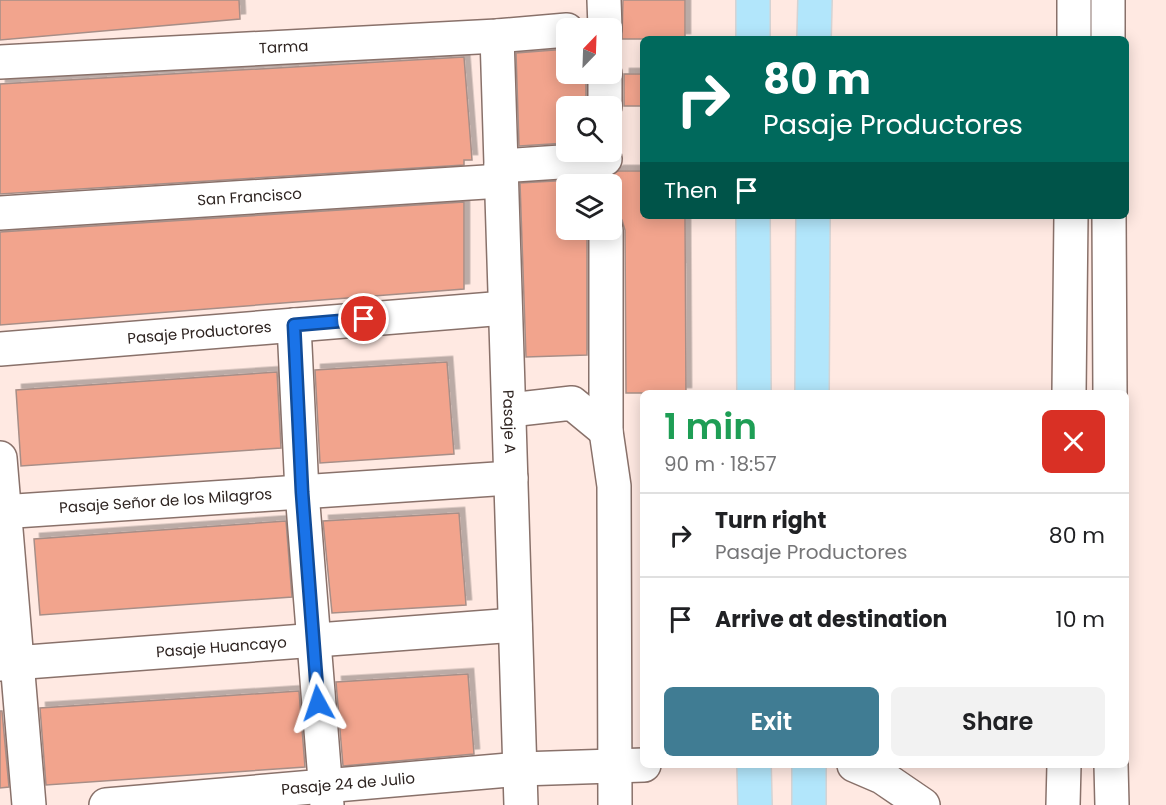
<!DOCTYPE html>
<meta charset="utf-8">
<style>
:root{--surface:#fff;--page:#f2f2f2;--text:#202124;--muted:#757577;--line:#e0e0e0;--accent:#407c93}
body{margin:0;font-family:Poppins,sans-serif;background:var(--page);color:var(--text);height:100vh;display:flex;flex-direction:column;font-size:22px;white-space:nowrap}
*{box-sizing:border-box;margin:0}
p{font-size:20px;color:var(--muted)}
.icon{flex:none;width:33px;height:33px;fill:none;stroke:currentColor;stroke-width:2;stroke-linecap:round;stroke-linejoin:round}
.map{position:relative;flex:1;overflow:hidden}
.sheet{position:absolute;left:640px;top:390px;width:489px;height:378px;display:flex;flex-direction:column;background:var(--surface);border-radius:9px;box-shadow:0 3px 15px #0003}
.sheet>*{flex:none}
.top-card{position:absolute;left:640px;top:36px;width:489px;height:183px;border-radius:9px;box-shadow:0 3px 15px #0003;background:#00695c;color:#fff;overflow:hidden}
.needle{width:39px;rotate:23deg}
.tools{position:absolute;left:556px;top:18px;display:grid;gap:12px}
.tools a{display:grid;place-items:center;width:66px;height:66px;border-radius:9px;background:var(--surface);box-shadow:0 3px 15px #0003;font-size:30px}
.pin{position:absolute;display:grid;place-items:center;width:51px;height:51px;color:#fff;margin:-26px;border:3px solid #fff;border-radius:50%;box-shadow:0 2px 6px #0007}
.me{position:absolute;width:66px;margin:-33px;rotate:355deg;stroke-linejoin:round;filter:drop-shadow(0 0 4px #0008)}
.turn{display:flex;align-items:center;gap:21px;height:126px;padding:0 24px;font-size:27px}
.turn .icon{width:78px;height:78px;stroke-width:2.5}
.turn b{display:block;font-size:42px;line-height:51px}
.then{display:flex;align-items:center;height:57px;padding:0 24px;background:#0003;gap:12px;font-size:22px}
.round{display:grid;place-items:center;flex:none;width:63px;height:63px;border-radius:9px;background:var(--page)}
.head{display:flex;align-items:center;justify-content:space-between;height:102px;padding:0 24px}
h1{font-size:36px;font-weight:600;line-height:45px;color:#1e9e55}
.button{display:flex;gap:12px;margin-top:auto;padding:12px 24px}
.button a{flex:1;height:69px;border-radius:9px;background:var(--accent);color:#fff;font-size:24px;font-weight:600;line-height:69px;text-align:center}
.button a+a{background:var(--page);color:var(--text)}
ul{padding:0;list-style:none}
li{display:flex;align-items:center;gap:18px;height:84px;padding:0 24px;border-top:2px solid var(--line)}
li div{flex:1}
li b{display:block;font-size:22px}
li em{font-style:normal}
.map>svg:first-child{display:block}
</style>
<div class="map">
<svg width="1166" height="805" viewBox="0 0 1166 805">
<defs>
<filter id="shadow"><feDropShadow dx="5.5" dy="-5.5" stdDeviation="0" flood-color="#0004"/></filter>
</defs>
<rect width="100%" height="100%" fill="#ffe9e2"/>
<!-- building -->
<g fill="#f2a48d" stroke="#a78e87" stroke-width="1.5" filter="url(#shadow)">
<path d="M0,0H239L240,19L0,40Z"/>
<path d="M623,0H685V39H622Z"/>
<path d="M567,49V74H586V106H567V143L519,146L516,53Z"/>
<path d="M464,57L472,160H464V165L0,194V84Z"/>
<rect x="624" y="74" width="20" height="32"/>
<path d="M618,171H644V216H685L686,393H626L625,230L622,220L612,213V184H567V230H587V355L526,357L520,183L606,178Z"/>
<path d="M464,202V289L0,325V232Z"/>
<path d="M447,362L454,454L320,463L315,370Z"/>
<path d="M277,372L281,448L21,466L16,390Z"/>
<path d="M459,513L466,605L332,613L323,521Z"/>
<path d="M286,521L292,597L40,615L34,539Z"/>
<path d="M468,674L474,754L343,766L336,682Z"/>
<path d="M299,691L305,767L46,785L40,708Z"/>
<path d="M0,711H2L9,787L0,788Z"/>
</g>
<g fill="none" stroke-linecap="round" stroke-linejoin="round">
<!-- minor casing -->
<g stroke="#89716a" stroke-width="36">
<g id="minor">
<path d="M604,0L605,28"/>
<path d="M1108,0V39"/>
<path id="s1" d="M497,36L521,805"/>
<path d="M1074,39V0"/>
<path id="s2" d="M0,62L497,36L567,30"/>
<path d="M605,74V106"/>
<path d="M501,166L605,159"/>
<path id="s3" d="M0,213L501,181"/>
<path d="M1109,216L1110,393"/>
<path d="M606,230V431L614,486L615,805"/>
<path d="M294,325L302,492L327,805"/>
<path id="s4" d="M0,349L505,308"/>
<path d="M1069,393L1071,216"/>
<path d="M510,410L572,403L606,431"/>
<path d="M0,458L29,805"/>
<path id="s5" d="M0,512L511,478"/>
<path id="s6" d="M0,664L515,625"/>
<path d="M854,765L882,777L923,805"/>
<path d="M1111,765L1112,805"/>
<path id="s7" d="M106,805L520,769L644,765"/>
<path d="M1063,805L1064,765"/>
</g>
</g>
<!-- major casing -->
<g stroke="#d5d3d3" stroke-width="36">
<g id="major">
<path d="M753,0V39"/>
<path d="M814,39L815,0"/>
<path d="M753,216L754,393"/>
<path d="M812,393L813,216"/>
<path d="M754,765L755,805"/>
<path d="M809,765V805"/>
</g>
</g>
<!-- minor -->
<use href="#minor" stroke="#fff" stroke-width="33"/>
<!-- major -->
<use href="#major" stroke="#b2e6fb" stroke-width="33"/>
</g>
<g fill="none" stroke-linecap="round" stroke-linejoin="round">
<!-- route casing -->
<g stroke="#114b97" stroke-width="15">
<path id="route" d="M318,703L302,492L294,325L364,319"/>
</g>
<!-- route -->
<use href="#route" stroke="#1a73e8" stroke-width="10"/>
</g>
<g text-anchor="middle" stroke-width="4.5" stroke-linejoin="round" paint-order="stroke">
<!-- street labels -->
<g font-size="15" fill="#2e2421" stroke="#fff">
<text dy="5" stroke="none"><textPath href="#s2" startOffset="284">Tarma</textPath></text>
<text dy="5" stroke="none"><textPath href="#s3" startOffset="250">San Francisco</textPath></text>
<text dy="5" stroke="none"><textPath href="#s4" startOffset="200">Pasaje Productores</textPath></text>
<text dy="5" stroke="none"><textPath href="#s1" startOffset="386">Pasaje A</textPath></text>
<text dy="5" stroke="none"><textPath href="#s5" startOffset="166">Pasaje Señor de los Milagros</textPath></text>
<text dy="5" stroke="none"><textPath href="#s6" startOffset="222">Pasaje Huancayo</textPath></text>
<text dy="5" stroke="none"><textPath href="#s7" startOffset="243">Pasaje 24 de Julio</textPath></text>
</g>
</g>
</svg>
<div class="tools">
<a><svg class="needle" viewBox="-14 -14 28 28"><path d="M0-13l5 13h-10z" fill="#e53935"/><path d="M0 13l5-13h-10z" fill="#757577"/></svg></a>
<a><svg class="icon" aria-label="search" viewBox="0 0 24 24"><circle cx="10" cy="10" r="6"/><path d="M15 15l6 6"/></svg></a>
<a><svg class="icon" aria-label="layers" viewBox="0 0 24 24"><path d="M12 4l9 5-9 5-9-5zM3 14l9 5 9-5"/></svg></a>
</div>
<div class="pin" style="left:364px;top:319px;background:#d93025"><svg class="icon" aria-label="arrive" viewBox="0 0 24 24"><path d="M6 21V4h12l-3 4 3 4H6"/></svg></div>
<svg class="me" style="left:318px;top:703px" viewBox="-20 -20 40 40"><path d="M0-17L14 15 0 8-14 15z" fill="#1a73e8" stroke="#fff" stroke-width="4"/></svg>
<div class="top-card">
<div class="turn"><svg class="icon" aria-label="right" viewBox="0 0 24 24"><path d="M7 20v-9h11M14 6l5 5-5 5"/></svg><div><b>80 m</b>Pasaje Productores</div></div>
<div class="then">Then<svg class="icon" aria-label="arrive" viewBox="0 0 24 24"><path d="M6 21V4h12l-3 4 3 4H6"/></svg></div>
</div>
<section class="sheet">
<div class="head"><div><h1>1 min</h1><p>90 m · 18:57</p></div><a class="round" style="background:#d93025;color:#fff"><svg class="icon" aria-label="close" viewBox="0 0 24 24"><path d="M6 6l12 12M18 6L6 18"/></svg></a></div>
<ul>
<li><svg class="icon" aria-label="right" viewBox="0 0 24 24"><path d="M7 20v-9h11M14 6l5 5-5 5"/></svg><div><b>Turn right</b><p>Pasaje Productores</p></div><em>80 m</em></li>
<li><svg class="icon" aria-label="arrive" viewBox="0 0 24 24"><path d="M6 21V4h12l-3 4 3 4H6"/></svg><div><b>Arrive at destination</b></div><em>10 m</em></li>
</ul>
<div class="button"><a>Exit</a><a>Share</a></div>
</section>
</div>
